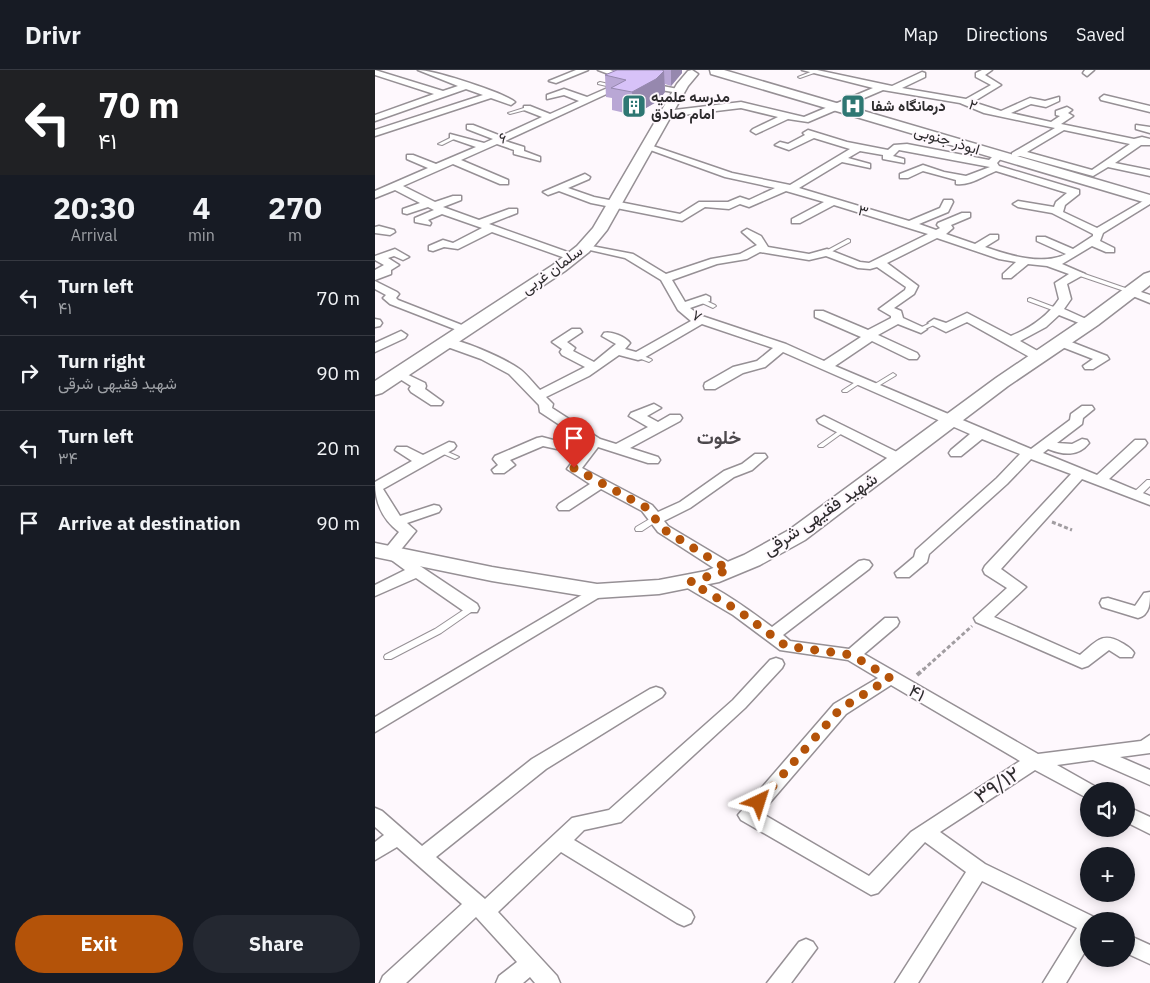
<!DOCTYPE html>
<meta charset="utf-8">
<style>
:root{--surface:#171b24;--page:#242831;--text:#f1f3f6;--muted:#9ea1a6;--line:#363941;--accent:#b45309}
body{margin:0;font-family:"IBM Plex Sans",Vazirmatn,sans-serif;background:var(--page);color:var(--text);height:100vh;display:flex;flex-direction:column;font-size:19px;white-space:nowrap}
*{box-sizing:border-box;margin:0}
p{font-size:16px;color:var(--muted)}
.icon{flex:none;width:28px;height:28px;fill:none;stroke:currentColor;stroke-width:2;stroke-linecap:round;stroke-linejoin:round}
.map{position:relative;flex:1;overflow:hidden}
.side{display:flex;flex-direction:column;background:var(--surface);width:375px}
.side>*{flex:none}
.hud{background:#202124;color:#fff;overflow:hidden}
.controls{position:absolute;left:705px;top:712px;display:grid;gap:10px}
.controls a{display:grid;place-items:center;width:55px;height:55px;border-radius:50%;background:var(--surface);box-shadow:0 2px 12px #0003;font-size:25px}
.pin{position:absolute;display:grid;place-items:center;width:42px;height:42px;color:#fff;margin:-51px -21px;border-radius:50% 50% 50% 0;rotate:-45deg;box-shadow:0 0 5px #0007}
.pin .icon{rotate:45deg}
.me{position:absolute;width:55px;margin:-28px;rotate:41deg;stroke-linejoin:round;filter:drop-shadow(0 0 4px #0008)}
.turn{display:flex;align-items:center;gap:18px;height:105px;padding:0 15px;font-size:22px}
.turn .icon{width:65px;height:65px;stroke-width:2.5}
.turn b{display:block;font-size:35px;line-height:42px}
.eta{display:flex;justify-content:space-evenly;align-items:center;height:85px;text-align:center}
.eta b{font-size:30px;font-weight:700;line-height:35px}
.button{display:flex;gap:10px;margin-top:auto;padding:10px 15px}
.button a{flex:1;height:58px;border-radius:30px;background:var(--accent);color:#fff;font-size:20px;font-weight:700;line-height:58px;text-align:center}
.button a+a{background:var(--page);color:var(--text)}
ul{padding:0;list-style:none}
li{display:flex;align-items:center;gap:15px;height:75px;padding:0 15px;border-top:1px solid var(--line)}
li div{flex:1}
li b{display:block;font-size:19px}
li em{font-style:normal}
header{display:flex;align-items:center;gap:30px;box-sizing:border-box;height:70px;padding:0 25px;background:var(--surface);border-bottom:1px solid var(--line)}
header strong{font-size:24px}
nav{display:flex;gap:28px;margin-inline-start:auto;font-size:18px}
main{display:flex;flex:1;min-height:0}
.map>svg:first-child{display:block}
</style>
<header>
<strong>Drivr</strong>
<nav><a>Map</a><a>Directions</a><a>Saved</a></nav>
</header>
<main>
<section class="side">
<div class="hud">
<div class="turn"><svg class="icon" aria-label="left" viewBox="0 0 24 24"><path d="M17 20v-9H6M10 6l-5 5 5 5"/></svg><div><b>70 m</b>۴۱</div></div>
</div>
<div class="eta">
<div><b>20:30</b><p>Arrival</p></div>
<div><b>4</b><p>min</p></div>
<div><b>270</b><p>m</p></div>
</div>
<ul>
<li><svg class="icon" aria-label="left" viewBox="0 0 24 24"><path d="M17 20v-9H6M10 6l-5 5 5 5"/></svg><div><b>Turn left</b><p>۴۱</p></div><em>70 m</em></li>
<li><svg class="icon" aria-label="right" viewBox="0 0 24 24"><path d="M7 20v-9h11M14 6l5 5-5 5"/></svg><div><b>Turn right</b><p>شهید فقیهی شرقی</p></div><em>90 m</em></li>
<li><svg class="icon" aria-label="left" viewBox="0 0 24 24"><path d="M17 20v-9H6M10 6l-5 5 5 5"/></svg><div><b>Turn left</b><p>۳۴</p></div><em>20 m</em></li>
<li><svg class="icon" aria-label="arrive" viewBox="0 0 24 24"><path d="M6 21V4h12l-3 4 3 4H6"/></svg><div><b>Arrive at destination</b></div><em>90 m</em></li>
</ul>
<div class="button"><a>Exit</a><a>Share</a></div>
</section>
<div class="map">
<svg width="775" height="913" viewBox="0 0 775 913">
<rect width="100%" height="100%" fill="#fef8fd"/>
<g fill="none" stroke-linecap="round" stroke-linejoin="round">
<!-- lane casing -->
<g stroke="#969095" stroke-width="2">
<g id="lane">
<path d="M438,1H439V3L425,8L423,7Z"/>
<path d="M225,12L242,16V17L240,18L223,14V13Z"/>
<path d="M152,37L154,38V39L135,44L133,43Z"/>
<path d="M79,66L83,67L67,75L63,74Z"/>
<path d="M473,169L475,170V172L454,183L452,184L449,182Z"/>
<path d="M704,202L759,221L760,222L759,223H755L702,205L701,204Z"/>
<path d="M655,228L684,239L685,240L684,241H680L653,231V229Z"/>
<path d="M327,229L340,235L341,236L338,238L325,232L324,231Z"/>
<path d="M559,251L561,252V254L548,260L546,261L543,259Z"/>
<path d="M263,284L276,289L277,290L274,292L261,287V285Z"/>
<path d="M518,303L521,305L520,306L500,318L498,319L495,317Z"/>
<path d="M485,309L488,311L487,312L472,322H468L467,321L468,320Z"/>
<path d="M468,358L470,359L471,360L470,361L448,377H444L443,376L444,375Z"/>
<path d="M66,379L82,386L84,387L80,389L64,382L63,381L64,380Z"/>
<path d="M772,410H775V416L764,427H758L757,425L758,423Z"/>
<path d="M278,447H281L285,449L267,461H261L260,459L261,457Z"/>
<path d="M96,535L100,538L99,540L66,563L16,589H10L9,587L10,585L60,559Z"/>
</g>
</g>
<!-- street casing -->
<g stroke="#969095" stroke-width="3">
<g id="street">
<path d="M0,0L68,21L83,16L43,0C59,0 130,23 140,32L136,35L116,28L0,66V60L108,25L91,19L0,51V45L59,24L0,5Z"/>
<path d="M201,0H213L181,13L174,11Z"/>
<path d="M223,0H235L272,13L308,20L304,23L268,17Z"/>
<path d="M427,0H442L517,16L547,2L550,3V7L527,18L591,29L616,15L601,7V3L607,0H617L610,5L626,15L598,32L626,41L655,28L670,31L684,27V31L671,37L656,34L636,43L676,52L685,46L681,45V41L692,37L697,40L693,43L698,46L686,54L759,69L767,67L775,69V75H766L740,93L775,100V106L733,97L718,106L645,86L637,87V83L680,58L609,43L585,33L508,20L433,52L413,49L381,64L376,61L378,59L403,47L366,38L291,47L286,44L291,41L366,32L429,47L498,18ZM689,60L755,74L717,100L652,82Z"/>
<path d="M710,0H719L712,6L708,3Z"/>
<path d="M244,13L251,15L130,71L149,77V81L165,87V91L139,84V80L122,74L86,90L133,110V114H125L78,94L28,116L60,132L78,126H86V130L68,137L104,150L134,139H142V143L114,154L201,185V189H193L117,162L83,179L69,177L58,181L54,180V176L68,170L78,173L107,158L67,144L53,150L56,153L55,155L40,152V148L59,140L53,137L32,144L28,143V139L45,133L20,120L0,128V121L53,98L32,89V85H38L61,94L101,77L75,68V64L109,73L118,69L92,59V55H98L126,66L167,47L149,40V36H155L175,44L204,31L189,25L172,29V25L189,19L212,27Z"/>
<path d="M729,25L775,36V42L726,30L725,28Z"/>
<path d="M761,55L775,57V63L761,59Z"/>
<path d="M433,60L472,72L513,80L519,75L532,74L614,90L621,83H627L629,85L622,93L624,96L704,120V124L690,135L688,142L722,158L775,127V134L728,163L725,171L739,178V182H731L717,176L687,194L710,204L692,214L696,229L689,239L720,253L714,257L684,245L671,257L645,271L668,284L670,287L668,290H660L592,252L571,262L553,253L559,249L571,253L592,243L636,266C655,258 672,247 684,229L680,213L694,204L672,196L653,194L636,208H628V204L641,192L624,189L562,168L512,193L543,216L539,224L519,238L526,241L528,248L552,259L546,263L523,254L503,265L542,283L544,286L542,289H534L497,271L460,296L656,379L695,350L696,344L707,336H717L719,339L708,348L707,354L682,373L697,374L707,369L712,370L714,373C703,387 688,385 673,379L668,383L722,405L760,370H770L772,373L770,376L734,409L775,426V435L707,409L626,499L651,517L619,547L705,585C721,572 727,561 747,573C752,576 756,578 759,583L757,587H745L734,580L713,596L707,598L601,552L599,548L632,518L610,504L608,500L610,496L696,404L656,389L632,414L554,484L552,492L534,507H522L520,503L539,487L541,480L622,408L645,384L607,369L586,386H576L574,383L576,380L595,364L408,282L390,297L368,303L340,319H330L329,316L330,313L358,297L382,291L398,278L327,254L267,289L263,290L244,285L214,306L171,327L178,334L177,338L225,369L241,374L273,357L254,346L256,343L279,334L286,338L272,346L283,352L295,345H305L307,348L305,351L255,378L283,387L285,390L283,393H273L223,377L207,398L277,435L283,442L305,432L349,401L367,394L380,384H390L392,387L377,400L359,407L315,438L289,451L293,456L360,496L362,500L360,504H348L283,462L267,441L226,419L194,440H184L182,437L184,434L215,414L192,399L209,377L182,379L168,376L135,390L140,395L129,403H119L117,400L123,395L118,389L120,386L162,368L167,367L182,371L206,369L165,342L164,335L134,304L106,289L67,275L65,272L67,269C81,266 130,289 143,298C151,303 158,313 165,320L210,297L187,285L185,282L187,279L177,272L197,259H205L207,262L192,272L200,278L198,281L219,292L241,274L227,266L229,263C237,261 250,267 255,273L250,279L261,282L316,251L303,240L286,210L250,188L206,178V174L258,184L291,204L336,189L365,184L382,175L367,162L372,159L386,166L393,177L434,184L452,179L485,192L494,193L553,164L459,135L425,153H417V149L449,132L411,121L374,137L365,134L354,139L330,137L307,151L216,133L184,121L173,125L168,122L210,104L215,107L214,109L193,118L219,127L305,144L324,132H353L365,127L374,130L400,118L350,107L267,77L275,75L357,103L415,115L475,79L439,68L414,80L400,75L405,72L413,74L430,65L428,63ZM524,80L615,97L591,106L569,102L548,95L525,104V108H533L548,101L581,110V114C595,116 608,106 621,101L692,123L681,132L679,137L643,131L638,134L643,137L677,143L718,164V166L698,179L670,167H662V171L691,184C668,196 633,185 610,177L623,169V165H615L600,174L571,164L578,158L576,155L595,147V143H587L563,153L562,155L565,158L561,160L544,154L573,142L578,132L577,130H569L565,138L534,151L424,118L467,92L495,98V94L473,88L485,81L508,85V89L529,93V89L518,86ZM385,182L434,190L451,186L483,198L495,199L502,197L531,217L530,220L504,239L516,246V248L493,260L448,241H440V247L486,267L449,291L411,274L324,245L315,238L335,231V227L331,225L310,232L297,210L342,194L372,189Z"/>
<path d="M4,156L19,160L20,162L15,165L0,163V157Z"/>
<path d="M20,179L34,187L28,190L19,186L13,188L24,195L16,200V204L0,210V200L9,195L0,190V186Z"/>
<path d="M0,211L22,222L24,224L21,228L23,230L97,259L95,262H87L15,234L8,228L11,225L0,219Z"/>
<path d="M757,219L775,225V233L753,224L751,222Z"/>
<path d="M0,249L5,250L7,253L5,256L0,257Z"/>
<path d="M26,261L32,265L30,268L0,282V273Z"/>
<path d="M686,268L732,286L734,289L718,299H710L708,296L718,289L682,275L680,272L682,269Z"/>
<path d="M23,300L50,313L51,316L50,319L68,332L66,335H56L36,322L34,319L36,316L17,304Z"/>
<path d="M449,346L530,386L532,389L530,392H520L444,353L442,350Z"/>
<path d="M74,372L79,373L81,376L79,379L8,419L25,446L59,435L64,436L66,439L64,442L32,453L41,461L24,482L102,534L104,538L102,542H90L41,508L0,526V515L30,500L7,483L24,462C7,449 0,433 0,412L37,391L20,380L22,377H32L48,385Z"/>
<path d="M489,490L494,491L497,495L494,499L408,565L415,571L474,579L510,548H522L524,552L522,556L489,584L663,684L766,671L775,665V683L745,687L775,700V715L718,690L682,695L721,717L723,721H714V729L660,700L565,762L610,794L721,848L723,851H714V875L691,913H668L702,858L607,811L543,913H520L591,802L550,772L503,823L496,825L366,750L363,745L459,634L503,608L473,590L405,580L358,545L309,516L307,512L309,508C327,504 381,545 397,557L484,491ZM516,615L645,691L536,762L494,806L386,743L471,644Z"/>
<path d="M222,516L228,517L230,521L228,525L0,662V647Z"/>
<path d="M775,522C775,533 775,545 763,548L727,537L725,533L727,529L733,528L760,536L769,523Z"/>
<path d="M401,588L407,590L409,594L407,598L370,638L246,752L209,760L199,770L316,841L319,847L316,853L309,856L302,853L186,782L123,842L182,906L185,913H160L155,907L148,913H121L124,906L142,892L101,847L31,913H5L8,906L87,834L22,777L0,790V772L9,765L0,757V738L7,741L47,776L157,689L275,619L281,617L287,619L290,623L287,627L171,699L61,787L110,829L197,748L234,740L358,630L395,590Z"/>
<path d="M751,736L775,747V764L751,752Z"/>
<path d="M751,864L775,875V894L751,883Z"/>
<path d="M431,869L438,872L442,878L416,913H392L424,872Z"/>
</g>
</g>
<!-- secondary casing -->
<g stroke="#969095" stroke-width="3">
<g id="secondary">
<path d="M317,0L323,4L313,16L232,160L214,182L190,201L7,323L0,325V311L178,195L202,176L218,158L302,14L313,1Z"/>
<path d="M335,0H349L775,125V134L336,4Z"/>
<path d="M775,202V215L723,255L633,316L430,470L385,495L344,512L284,524L222,528L117,511L0,487V473L117,497L222,514L284,510L331,501L369,485L414,460L621,308L711,247L769,204Z"/>
</g>
</g>
<!-- path-far1 -->
<g stroke="#a19da1" stroke-width="3" stroke-dasharray="4 2.5" stroke-linecap="butt">
<path d="M677,452L697,460"/>
<path d="M548,600L597,556"/>
</g>
<!-- path -->
<path stroke="#a19da1" stroke-width="4" stroke-dasharray="5 3" stroke-linecap="butt" d="M542,605L549,599"/>
<!-- lane -->
<use href="#lane" fill="#fff" fill-rule="evenodd"/>
<!-- street -->
<use href="#street" fill="#fff" fill-rule="evenodd"/>
<!-- secondary -->
<use href="#secondary" fill="#fff" fill-rule="evenodd"/>
</g>
<!-- wall -->
<path fill="#b9a7d5" d="M236,0H307V3L296,16L290,14V22L283,31L259,45L237,40V28L231,27L230,5L240,1Z"/>
<!-- shaded-wall -->
<g fill="#9688ae">
<path d="M296,0H307V3L296,16Z"/>
<path d="M289,1L290,22L283,31L259,45L257,22Z"/>
</g>
<!-- building -->
<path fill="#d7c2f8" stroke="#9688ae" d="M242,0H287L289,1L281,9L257,22L236,18L251,10L230,5Z"/>
<g fill="none" stroke-linecap="round" stroke-linejoin="round">
<!-- route -->
<path stroke="#b45309" stroke-width="9" stroke-dasharray="0 16.2" d="M199,398L272,438L288,459L354,500L315,512L364,541L411,576L477,585L515,608L465,639L384,732"/>
</g>
<!-- icons -->
<defs>
<g id="building-square" transform="scale(1.25)"><rect x="-9" y="-9" width="18" height="18" rx="4" fill="#2e7773" stroke="#fef8fd"/><path d="M-4-6H4V6H1V3H-1V6H-4ZM-2.5-4.3h1.7v1.8h-1.7ZM.8-4.3h1.7v1.8H.8ZM-2.5-1h1.7V.8h-1.7ZM.8-1h1.7V.8H.8Z" fill="#fff"/></g>
<g id="hospital-square" transform="scale(1.25)"><rect x="-9" y="-9" width="18" height="18" rx="4" fill="#2e7773" stroke="#fef8fd"/><path d="M-5-5h3v3.5h4V-5h3V5h-3V1.5h-4V5h-3Z" fill="#fff"/></g>
</defs>
<g fill-rule="evenodd">
<use href="#building-square" x="259" y="36"/>
<use href="#hospital-square" x="478" y="36"/>
</g>
<g text-anchor="middle" stroke-width="4" stroke-linejoin="round" paint-order="stroke">
<!-- far-poi labels -->
<g font-size="15" font-weight="bold" fill="#2d2b2d" stroke="#fef8fd" text-anchor="start">
<text x="276" y="32">مدرسه علمیه<tspan x="276" dy="17">امام صادق</tspan></text>
<text x="496" y="41">درمانگاه شفا</text>
</g>
<!-- far-street labels -->
<g font-size="15" fill="#2d2b2d" stroke="#fef8fd">
<text transform="translate(598 35) rotate(22)" y="5">۲</text>
<text transform="translate(128 68) rotate(-24)" y="5">۶</text>
<text transform="translate(572 70) rotate(17)" y="5">ابوذر جنوبی</text>
<text transform="translate(488 141) rotate(16)" y="5">۳</text>
<text transform="translate(177 200) rotate(-36)" y="5">سلمان غربی</text>
<text transform="translate(322 246) rotate(29)" y="5">۷</text>
</g>
<!-- street labels -->
<g font-size="18" fill="#2d2b2d" stroke="#fef8fd">
<text transform="translate(445 444) rotate(-34)" y="6">شهید فقیهی شرقی</text>
<text transform="translate(542 623) rotate(30)" y="6">۴۱</text>
</g>
<!-- neighbourhood labels -->
<g font-size="19" font-weight="bold" fill="#4c484c" stroke="#fef8fd">
<text x="344" y="374">خلوت</text>
</g>
<!-- near-street labels -->
<g font-size="21" fill="#2d2b2d" stroke="#fef8fd">
<text transform="translate(622 715) rotate(-33)" y="7">۳۹/۱۲</text>
</g>
</g>
</svg>
<div class="controls">
<a><svg class="icon" aria-label="sound" viewBox="0 0 24 24"><path d="M4 9h4l5-4v14l-5-4H4zM17 9q2 3 0 6"/></svg></a>
<a>+</a>
<a>−</a>
</div>
<div class="pin" style="left:199px;top:398px;background:#d93025"><svg class="icon" aria-label="arrive" viewBox="0 0 24 24"><path d="M6 21V4h12l-3 4 3 4H6"/></svg></div>
<svg class="me" style="left:384px;top:732px" viewBox="-20 -20 40 40"><path d="M0-17L14 15 0 8-14 15z" fill="#b45309" stroke="#fff" stroke-width="4"/></svg>
</div>
</main>
